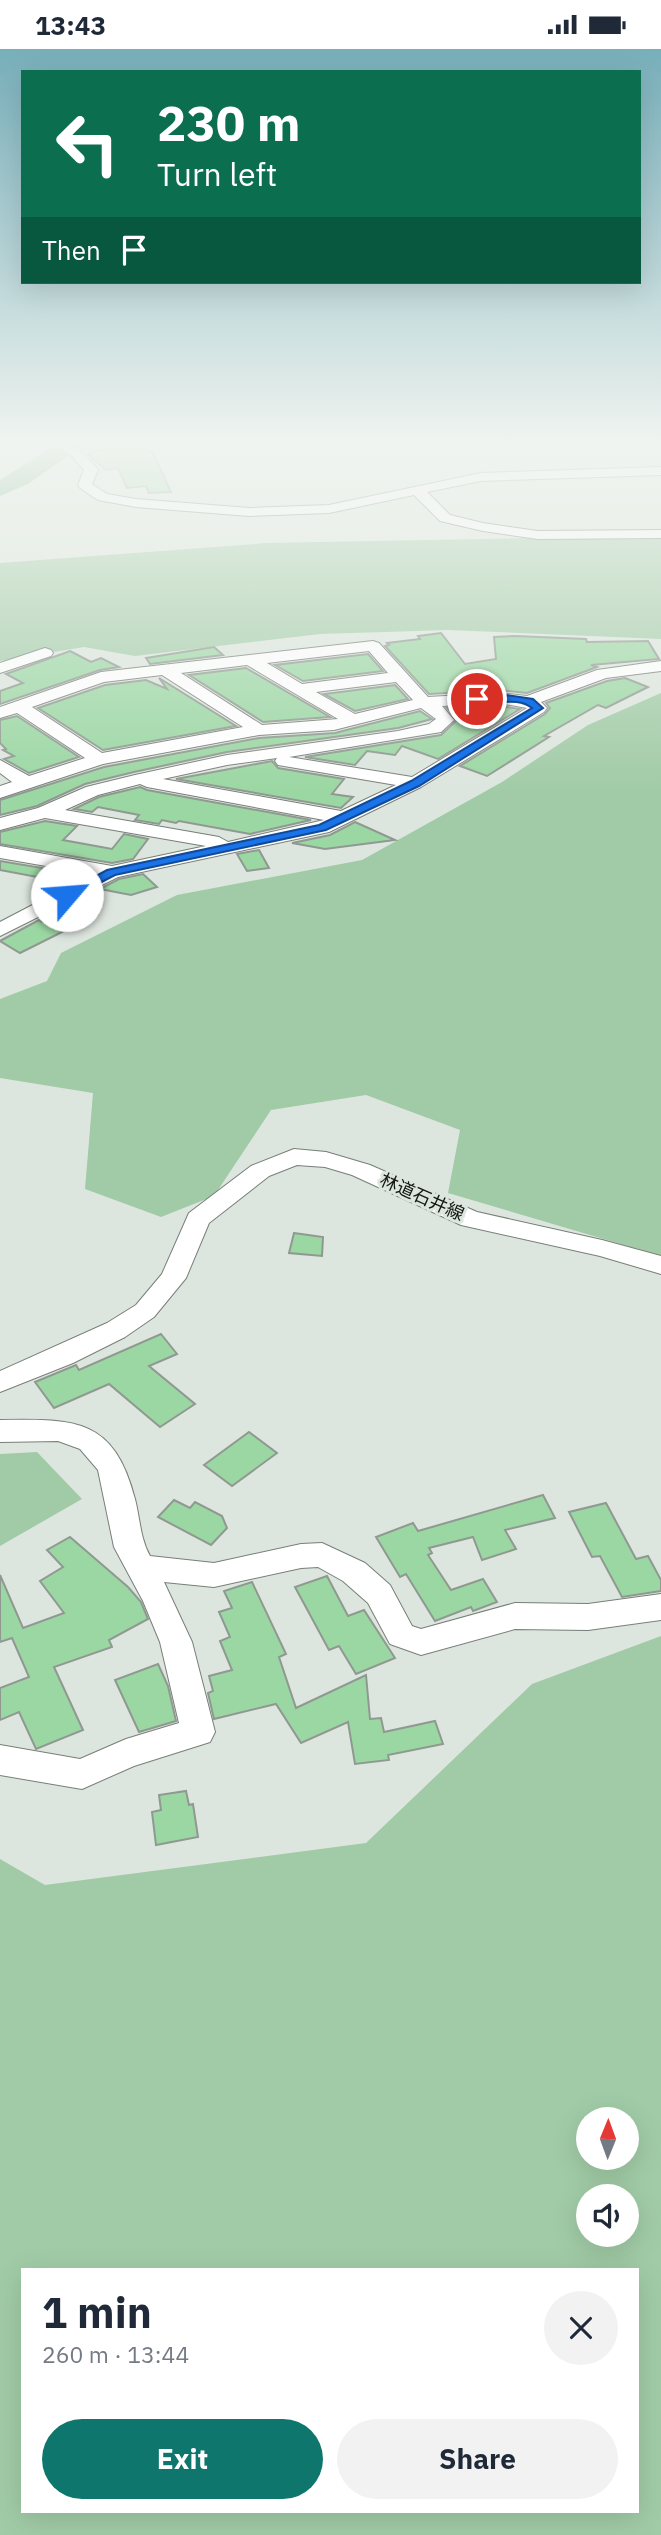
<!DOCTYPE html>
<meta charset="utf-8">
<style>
:root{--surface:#fff;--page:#f2f2f3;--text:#1f2937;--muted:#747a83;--accent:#0f766e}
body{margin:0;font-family:"IBM Plex Sans","Noto Sans JP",sans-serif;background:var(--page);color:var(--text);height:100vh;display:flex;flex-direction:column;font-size:26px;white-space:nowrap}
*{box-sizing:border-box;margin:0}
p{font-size:23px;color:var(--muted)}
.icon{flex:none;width:38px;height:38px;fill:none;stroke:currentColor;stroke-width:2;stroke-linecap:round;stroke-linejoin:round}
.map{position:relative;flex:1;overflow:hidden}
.sheet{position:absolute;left:21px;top:2219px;width:618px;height:245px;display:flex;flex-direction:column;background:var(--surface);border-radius:0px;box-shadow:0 7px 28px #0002}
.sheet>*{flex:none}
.banner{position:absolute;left:21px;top:21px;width:620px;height:214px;border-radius:0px;box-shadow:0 7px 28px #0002;background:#0b6e4f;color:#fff;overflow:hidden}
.needle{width:46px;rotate:1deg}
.tools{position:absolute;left:576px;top:2058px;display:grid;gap:14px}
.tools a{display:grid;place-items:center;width:63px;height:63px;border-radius:50%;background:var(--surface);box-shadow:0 7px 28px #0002;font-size:35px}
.pin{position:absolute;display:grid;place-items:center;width:60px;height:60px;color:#fff;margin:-30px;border:4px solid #fff;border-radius:50%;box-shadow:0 2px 7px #0007}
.me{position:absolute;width:77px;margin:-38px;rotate:63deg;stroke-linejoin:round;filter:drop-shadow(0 0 5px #0008)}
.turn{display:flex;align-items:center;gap:24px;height:147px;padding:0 21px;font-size:32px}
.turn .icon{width:91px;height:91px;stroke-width:2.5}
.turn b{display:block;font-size:49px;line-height:60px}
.then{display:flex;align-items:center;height:66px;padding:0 21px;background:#0003;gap:14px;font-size:26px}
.round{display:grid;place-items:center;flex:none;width:74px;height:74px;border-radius:37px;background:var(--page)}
.overview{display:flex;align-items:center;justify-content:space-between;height:119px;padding:0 21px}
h1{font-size:42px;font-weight:700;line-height:52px}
.primary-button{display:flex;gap:14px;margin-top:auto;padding:14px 21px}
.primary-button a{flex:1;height:80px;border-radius:42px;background:var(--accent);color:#fff;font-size:28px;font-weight:700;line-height:80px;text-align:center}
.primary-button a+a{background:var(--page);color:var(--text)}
.status{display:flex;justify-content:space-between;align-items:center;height:49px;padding:0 35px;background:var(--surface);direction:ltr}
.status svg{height:19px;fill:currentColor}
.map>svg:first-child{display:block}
</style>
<div class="status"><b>13:43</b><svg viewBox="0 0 49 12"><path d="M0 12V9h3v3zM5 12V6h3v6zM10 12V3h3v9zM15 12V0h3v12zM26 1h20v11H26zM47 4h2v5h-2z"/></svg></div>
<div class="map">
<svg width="661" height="2486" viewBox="0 0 661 2486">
<rect width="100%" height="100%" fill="#dde6de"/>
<!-- green -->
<g fill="#a1cba6" fill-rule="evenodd">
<path d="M661,482V590L448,581L320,585L135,607L84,598L0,612V514L268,494L593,488Z"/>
<path d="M661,644V1207L448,1144L460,1081L366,1046L271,1061L214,1147L161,1168L85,1140L93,1044L0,1029V950L47,932L61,904L177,846L362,811L502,733L588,676Z"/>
<path d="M37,1403L82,1450L0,1497V1405Z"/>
<path d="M661,1587V2486H0V1810L45,1836L366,1794L532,1635ZM626,2070V2109H588V2070ZM588,2147H626V2186H588ZM23,2221H637V2462H23Z"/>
</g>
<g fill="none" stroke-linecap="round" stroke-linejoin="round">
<!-- river -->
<path fill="#6da876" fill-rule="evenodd" d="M57,395H85L28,435L0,447V431Z"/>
</g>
<!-- building -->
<g fill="#9bd7a3" stroke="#909991" stroke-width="2">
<path d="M133,396L153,404L171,443L149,444L146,437L127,439L118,419L106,421L88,405L115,397L122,400Z"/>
<path d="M441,584L465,615L496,610L494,588L515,587L586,590L587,593L648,592L659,610L591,616L597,618L527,644L499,641L429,645L385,597L389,596L387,594L420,590L418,587Z"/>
<path d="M214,598L223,606L150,615L146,609Z"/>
<path d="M70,602L91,613L101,609L119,618L100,621L0,655V642L23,634L6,625Z"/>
<path d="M368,605L383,622L303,632L275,616Z"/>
<path d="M246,619L330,668L263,673L189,626Z"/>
<path d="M159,629L236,677L103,701L38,659L105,636L146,631L167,640Z"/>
<path d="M625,629L648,638L606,659L598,656L544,687L549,688L487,727L460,717L545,665L550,659L546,654L607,632Z"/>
<path d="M395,636L408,650L355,662L324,645Z"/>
<path d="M499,657L520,660L438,710L402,697L395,706L367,702L355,716L305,708L441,686L457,671L447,659Z"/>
<path d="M420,662L432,670L398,679L227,703L134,723L85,735L37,757L0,766V751L104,718L259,689L335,684Z"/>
<path d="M17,667L79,708L29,724L4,710L14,707L3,701L6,700L0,694V671Z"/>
<path d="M272,712L278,719L344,730L332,745L353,748L341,759L176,730Z"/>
<path d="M140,738L147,741L311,771L250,785L179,772L176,774L162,771L159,775L135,771L139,766L98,758L92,763L74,760L99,748Z"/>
<path d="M45,772L77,777L63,791L112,800L124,785L148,790L133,810L112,814L0,795V783Z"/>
<path d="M355,773L395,791L325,800L292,794L330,786Z"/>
<path d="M259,801L269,819L247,822L237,805Z"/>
<path d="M0,812L84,826L69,834L0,821Z"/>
<path d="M143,825L157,838L131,846L100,840L119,830Z"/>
<path d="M91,851L98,865L20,904L0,892L39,871L42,873Z"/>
<path d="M294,1184L323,1188L322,1207L289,1204Z"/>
<path d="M161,1285L177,1305L149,1317L195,1355L160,1378L109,1335L54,1359L35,1333L76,1316L79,1321Z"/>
<path d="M249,1383L277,1404L232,1437L204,1416Z"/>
<path d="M543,1446L555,1469L505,1481L516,1500L482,1511L473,1488L429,1499L432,1504L428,1506L451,1541L483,1530L497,1553L473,1562L471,1558L435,1572L406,1525L400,1528L376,1488L413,1474L418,1482Z"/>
<path d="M174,1451L190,1459L195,1453L222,1467L227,1479L211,1496L158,1468Z"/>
<path d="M606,1454L636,1510L648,1507L661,1531V1542L622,1548L600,1507L592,1508L569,1463Z"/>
<path d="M70,1488L128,1538L141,1553L148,1570L109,1591L112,1598L54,1618L83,1681L36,1700L19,1663L0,1671V1639L29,1628L12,1589L0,1593V1526L23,1579L64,1564L40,1532L63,1518L47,1501Z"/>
<path d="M327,1527L348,1567L364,1561L395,1609L356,1625L339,1597L329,1601L295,1538Z"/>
<path d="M252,1533L286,1605L279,1608L296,1659L366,1626L370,1670L381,1669L384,1683L435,1672L443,1695L388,1706L389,1711L355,1715L348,1673L301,1694L276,1655L214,1670L208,1644L213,1642L209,1627L232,1621L220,1592L230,1588L219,1563L232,1559L224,1542Z"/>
<path d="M158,1615L168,1637L176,1672L139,1683L115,1631Z"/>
<path d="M186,1742L189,1756L193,1755L198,1788L156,1796L152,1763L161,1761L159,1746Z"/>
</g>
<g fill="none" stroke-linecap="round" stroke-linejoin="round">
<!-- street casing -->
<g stroke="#777f78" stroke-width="2">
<g id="street">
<path d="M54,395C76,395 84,403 98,421L92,435L107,445L136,450L249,459L329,456L481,424L661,418V426L481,432L427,443L450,466L483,474L538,482L661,481V489L538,490L483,482L440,472L414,446L329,464L249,467L136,458L98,451L80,439L78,436L84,421L72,407Z"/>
<path d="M373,592L379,594L428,648L499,644L527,647L597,621L661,612V622L606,629L541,653L547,659L544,663L421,738L329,783L118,828L0,887V873L92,825L0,809V797L112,817L206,797L45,769L0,781V769L38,759L86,738L135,726L227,706L398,682L429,675L436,670L421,659L334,681L259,686L103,715L0,749V737L12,733L0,724V711L29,727L85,709L17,664L0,669V658L101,623ZM369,602L388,624L302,635L267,614ZM247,616L338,670L262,676L181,624ZM162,626L243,678L102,704L32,658L104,633ZM396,633L413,651L355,665L316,643ZM499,654L527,659L412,728L289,708L435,684L441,683L454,671L442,657ZM277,709L275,712L278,716L284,717L396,736L341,762L163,730L227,716ZM140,735L147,738L324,771L228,793L219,788L65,761L98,746Z"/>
<path d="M45,599L51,601L53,604L51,607L0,624V614Z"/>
<path d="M294,1100L326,1103L370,1116L477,1163L602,1191L661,1207V1225L600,1207L461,1176L352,1126L325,1118L297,1116L269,1127L209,1174L186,1229L154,1268L125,1288L73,1314L0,1343V1322L107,1274L136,1256L162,1225L189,1164L251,1117Z"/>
<path d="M0,1371C74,1370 114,1368 135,1450C140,1469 140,1489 150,1507L214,1514L301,1495L322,1494L365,1514L390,1536L412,1577L421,1580L515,1554L588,1555L661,1545V1571L588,1581L515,1580L421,1606L390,1595L368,1554L343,1532L318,1518L301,1519L214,1538L164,1533L192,1593L215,1683L210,1693L134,1717L82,1740L0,1726V1696L80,1710L126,1690L179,1674L160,1593L143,1552L114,1498L98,1421L80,1400L58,1392L0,1393Z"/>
</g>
</g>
<!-- street -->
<use href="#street" fill="#fff" fill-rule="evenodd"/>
</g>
<!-- sky -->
<linearGradient id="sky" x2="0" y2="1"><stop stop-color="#77afba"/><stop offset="0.53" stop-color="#f0f4f0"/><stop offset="1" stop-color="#f0f4f0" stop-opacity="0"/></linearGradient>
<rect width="661" height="743" fill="url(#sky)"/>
<!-- route -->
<path fill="#1a73e8" stroke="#114b97" stroke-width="2" d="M499,645L533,650L543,659L419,737L326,781L115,826L71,849L61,846L107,821L319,776L411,732L532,659C515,645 488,660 472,650L477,647Z"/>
<g text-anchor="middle" stroke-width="6" stroke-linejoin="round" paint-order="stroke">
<!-- street labels -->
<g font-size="18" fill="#131613" stroke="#dde6de">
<text transform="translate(422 1148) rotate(24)" y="6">林道石井線</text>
</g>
</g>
</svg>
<div class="tools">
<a><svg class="needle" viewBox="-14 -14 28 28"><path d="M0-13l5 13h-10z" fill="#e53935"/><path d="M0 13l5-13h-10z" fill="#747a83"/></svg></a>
<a><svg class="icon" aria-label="sound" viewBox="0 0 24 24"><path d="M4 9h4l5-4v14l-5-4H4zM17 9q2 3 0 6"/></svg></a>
</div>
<div class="pin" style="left:477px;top:650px;background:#d93025"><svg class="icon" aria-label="arrive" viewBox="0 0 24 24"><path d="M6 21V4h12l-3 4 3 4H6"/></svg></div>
<svg class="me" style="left:67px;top:846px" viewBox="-20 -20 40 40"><circle r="19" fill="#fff"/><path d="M0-13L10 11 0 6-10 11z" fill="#1a73e8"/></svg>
<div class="banner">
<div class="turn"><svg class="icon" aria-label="left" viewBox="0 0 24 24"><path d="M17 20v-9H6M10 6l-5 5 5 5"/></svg><div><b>230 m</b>Turn left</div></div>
<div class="then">Then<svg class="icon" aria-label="arrive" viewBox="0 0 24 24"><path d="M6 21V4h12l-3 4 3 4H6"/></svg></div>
</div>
<section class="sheet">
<div class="overview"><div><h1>1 min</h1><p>260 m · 13:44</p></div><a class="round"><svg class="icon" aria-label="close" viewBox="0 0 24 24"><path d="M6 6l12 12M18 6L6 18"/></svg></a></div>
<div class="primary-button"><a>Exit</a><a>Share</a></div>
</section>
</div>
